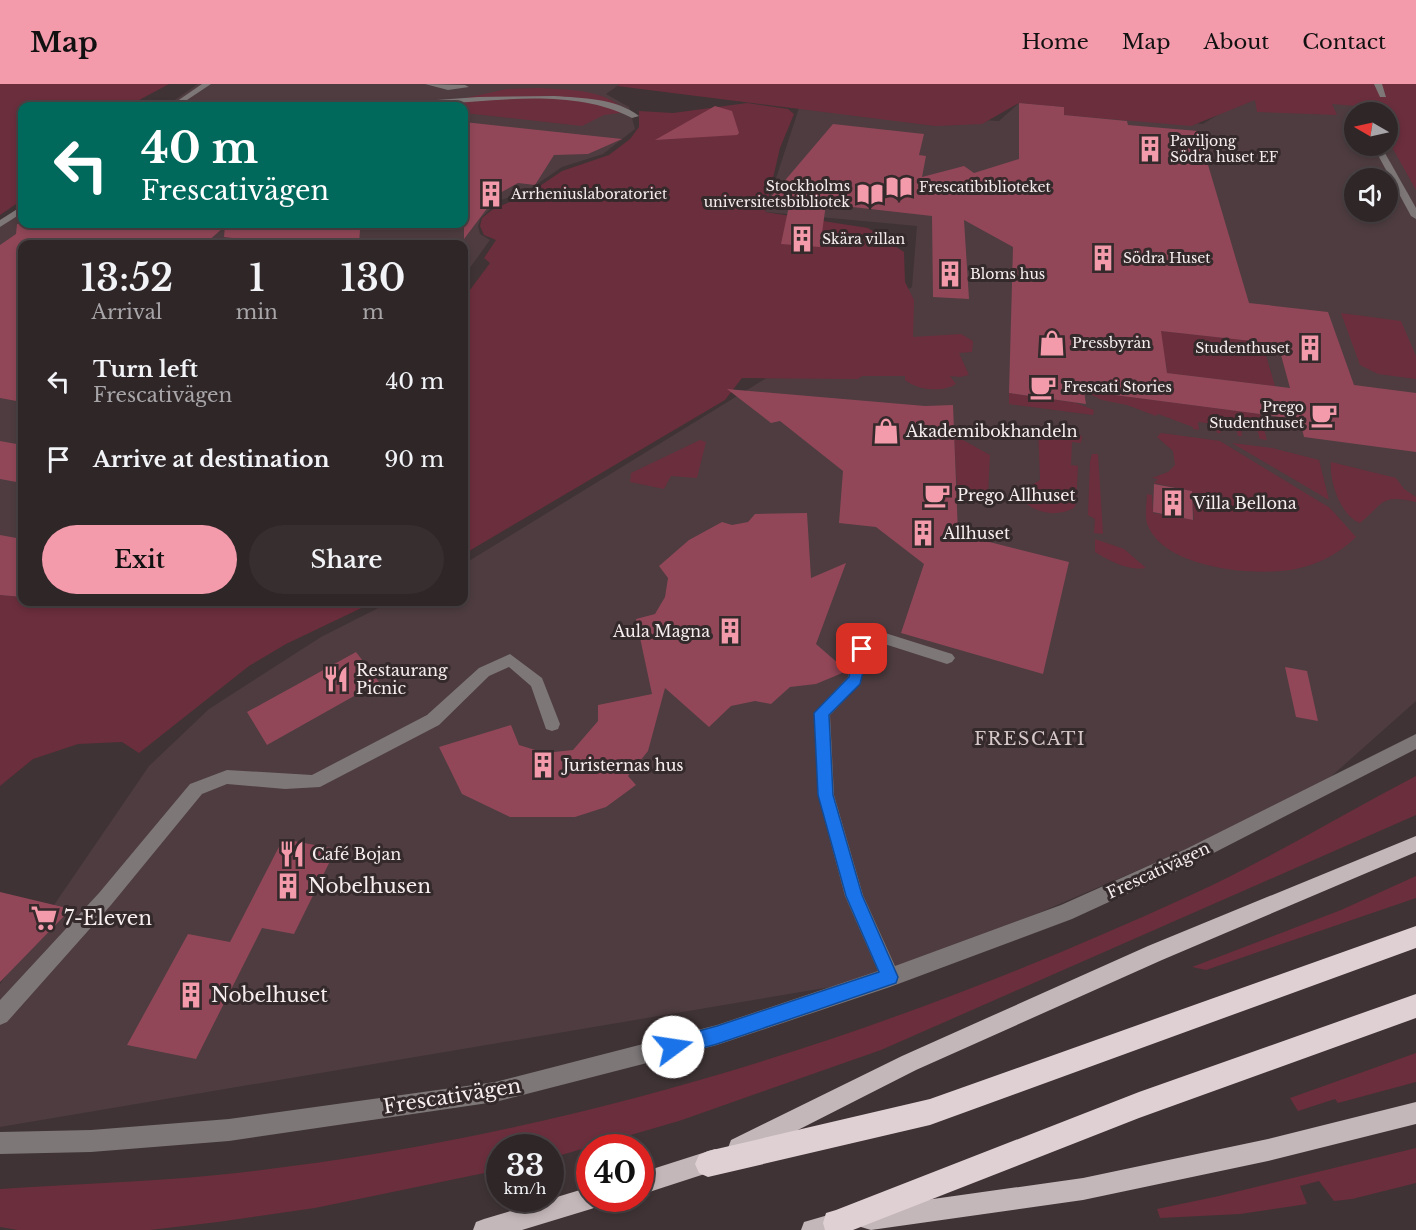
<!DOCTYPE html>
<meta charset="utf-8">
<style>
:root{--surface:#2f2628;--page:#372e30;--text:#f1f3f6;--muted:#a7a5a8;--line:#4a4345;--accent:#f39aab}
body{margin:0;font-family:"Libre Baskerville",serif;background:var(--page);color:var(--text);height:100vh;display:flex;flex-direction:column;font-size:22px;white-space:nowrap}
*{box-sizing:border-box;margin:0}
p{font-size:20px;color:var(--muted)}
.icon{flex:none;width:33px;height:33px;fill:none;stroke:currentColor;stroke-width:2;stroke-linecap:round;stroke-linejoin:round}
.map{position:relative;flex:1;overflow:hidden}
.details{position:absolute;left:18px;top:156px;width:450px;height:366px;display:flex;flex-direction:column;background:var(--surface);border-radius:12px;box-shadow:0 3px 9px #0003,0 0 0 2px var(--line)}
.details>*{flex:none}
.hud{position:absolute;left:18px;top:18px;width:450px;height:126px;border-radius:12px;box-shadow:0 3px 9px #0003,0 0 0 2px var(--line);background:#00695c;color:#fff;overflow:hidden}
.needle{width:39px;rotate:279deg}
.fabs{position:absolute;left:1344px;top:18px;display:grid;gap:12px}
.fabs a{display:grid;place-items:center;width:54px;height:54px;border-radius:50%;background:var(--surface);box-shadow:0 3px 9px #0003,0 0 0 2px var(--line);font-size:30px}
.speed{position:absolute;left:486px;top:1050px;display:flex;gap:12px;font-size:30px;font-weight:700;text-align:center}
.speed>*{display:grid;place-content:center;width:78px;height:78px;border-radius:50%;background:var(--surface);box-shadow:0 3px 9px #0003,0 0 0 2px var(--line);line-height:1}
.speed small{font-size:15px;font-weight:400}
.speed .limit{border:9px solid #d22;background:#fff;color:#111}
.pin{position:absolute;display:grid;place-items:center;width:51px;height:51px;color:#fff;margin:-26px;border-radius:12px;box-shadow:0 3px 9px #0006}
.me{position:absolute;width:66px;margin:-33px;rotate:76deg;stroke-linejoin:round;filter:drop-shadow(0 0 4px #0008)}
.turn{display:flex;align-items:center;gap:21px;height:126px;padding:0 24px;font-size:27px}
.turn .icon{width:78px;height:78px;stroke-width:2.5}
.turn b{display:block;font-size:42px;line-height:51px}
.eta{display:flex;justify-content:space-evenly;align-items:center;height:102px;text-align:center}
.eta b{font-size:36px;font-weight:600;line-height:42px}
.primary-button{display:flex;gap:12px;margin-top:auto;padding:12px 24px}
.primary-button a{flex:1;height:69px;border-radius:36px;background:var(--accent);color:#111;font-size:24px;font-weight:600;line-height:69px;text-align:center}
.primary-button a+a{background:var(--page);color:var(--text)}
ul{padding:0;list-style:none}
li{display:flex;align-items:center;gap:18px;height:78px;padding:0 24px}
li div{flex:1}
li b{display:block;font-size:22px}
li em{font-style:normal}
header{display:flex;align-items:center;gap:36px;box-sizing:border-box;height:84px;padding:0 30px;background:var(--accent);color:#111}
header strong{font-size:28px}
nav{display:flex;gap:33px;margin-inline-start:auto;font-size:21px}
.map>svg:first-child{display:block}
</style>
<header>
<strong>Map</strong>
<nav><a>Home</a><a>Map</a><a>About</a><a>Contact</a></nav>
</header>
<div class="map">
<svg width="1416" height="1146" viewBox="0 0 1416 1146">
<rect width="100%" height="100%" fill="#3f3335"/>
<!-- built -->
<g fill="#4e3c40" fill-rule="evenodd">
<path d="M198,0H620L606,10L629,23L635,45L603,70L562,83L527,107L501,116L490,125L481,134L478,142L480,150L490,156L464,192V160H22V513L0,511V137L22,122V140H464V22H166Z"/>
<path d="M856,0L947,34L999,37L1019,19L1203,40L1257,6L1387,20L1416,67V617L1308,713L890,893L0,1043V900L149,682L209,625L321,553L390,518H464V480L830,255L884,218L912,203L917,142L765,128L799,24ZM1354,28H1388V62H1354ZM1354,94H1388V128H1354Z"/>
</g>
<!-- green -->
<g fill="#6b2e3d">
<path d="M0,0H169L128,22H22V116L0,131Z"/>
<path d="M620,0H1416V106L1388,56V28H1372L1369,23L1332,20L1337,31L1257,28L1255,16L1191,42L1064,31V23L1019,19L982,40L935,42L617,2Z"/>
<path d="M538,4C568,6 604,4 627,28L604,31L582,42L464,29V22H456L452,17L507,5Z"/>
<path d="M747,19L788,25L794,30L780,64L765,128L868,144L904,168L905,198L914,216L913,253L961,250L973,257L972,268L959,269L969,291L960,293L950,292L956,300C942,309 917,306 905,296V292H862L858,295L742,294L725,316L464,470V214L490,179L484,174L496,156L484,151L480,142L482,134L492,126L531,108L562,87L609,71L630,55L639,43V27L673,29Z"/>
<path d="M1341,229L1401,237L1416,272V295L1378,290L1360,281Z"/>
<path d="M1079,238L1262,258L1275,302L1167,289L1166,279L1081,269Z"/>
<path d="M1084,307L1260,330L1267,356L1260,355L1257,346L1241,344L1242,352H1238L1236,343L1220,341L1221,349H1217L1215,340L1198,338L1199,346L1193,345V343L1158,330L1156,332L1127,321L1102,316Z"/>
<path d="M1009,309L1076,319L1094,326L1093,331L1009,320Z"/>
<path d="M1038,342L1082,352L1081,359L1072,358L1071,381L1078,382L1076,420L1074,424C1056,433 1038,430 1023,417L1022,407L1040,396Z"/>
<path d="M1161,349L1220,357L1330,424L1356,453C1340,469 1319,480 1296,485C1257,493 1166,485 1148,442C1144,433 1147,420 1147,410L1152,411L1153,429L1194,436L1192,407L1154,399L1158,395L1152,394L1168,388L1175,381L1173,367L1157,353Z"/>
<path d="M954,351L990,371L988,410L958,420Z"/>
<path d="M700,356L706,358L697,394L671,392L664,405L630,398L631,389Z"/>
<path d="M1232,359L1272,364L1319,376L1329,416Z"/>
<path d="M1092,370H1098L1103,450L1094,449L1095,435L1088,431L1090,377Z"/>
<path d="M1331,378L1396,394L1404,405L1416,413V418C1379,409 1383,421 1360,439C1341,432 1329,398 1331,378Z"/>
<path d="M1095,455L1124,465L1146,484C1128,487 1110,477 1095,468Z"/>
<path d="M0,511L22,513V518H374L286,560L249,582L139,669L122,658L78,660L33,675L0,702Z"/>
<path d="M1416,692V731L881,966L679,1037L551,1074L550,1064H500L499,1086L315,1124L218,1138L150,1146H18L0,1143V1105C72,1100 145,1098 217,1091C558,1056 880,954 1191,811C1268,776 1341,731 1416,692Z"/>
<path d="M1416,792V814L1206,886L1192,883L1341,826Z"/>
<path d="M1416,969V998L1338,1019L1335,1015L1298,1027L1290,1014Z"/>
<path d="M1416,1064V1099L1352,1115L1334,1117L1319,1097L1300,1102L1307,1120L1240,1130L1160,1134L1157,1125L1219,1112Z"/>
</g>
<!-- building -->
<g fill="#914758" fill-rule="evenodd">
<path d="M1019,19L1064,23V31L1127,37L1128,41L1198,47L1249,219L1328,228L1354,301L1416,309V368L1304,353L1300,336L1260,330L1084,307L1086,320L1009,309L1013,163L964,136L969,215L933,213L932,132L826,120L820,163L781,160L790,117L770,114L833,40L924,50L919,71L926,72L922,93L964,82L974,89L1019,75ZM1161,247L1278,260L1290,304L1167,289Z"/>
<path d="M715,22L732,27L739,49L737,51L655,56Z"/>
<path d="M464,38L622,55L588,70L554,71L535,101L518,99L498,110L464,155Z"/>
<path d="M17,140H300L360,146L359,160H283L224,153L225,142L205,160H22V318L0,314V161L16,150Z"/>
<path d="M727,305L925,322L953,321L958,450L1069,478L1043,590L901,549L924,480L876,443L839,439L843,387L780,337L771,339Z"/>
<path d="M0,357L22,361V399L0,395Z"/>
<path d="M1154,400L1192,407L1193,436L1153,428Z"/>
<path d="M807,429L811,494L846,479L816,560L847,587L816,600L790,603L771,620L755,617L731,622L709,643L665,604L648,667L628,692L636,701L606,723L575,733H510L462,710L439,663L511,641L519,661L545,669L573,666L598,637V621L652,610L636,535L655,530L665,513L668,494L659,482L689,456L722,438L732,441L748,438L755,430Z"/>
<path d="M0,451L22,455V513L0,511Z"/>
<path d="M356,568L379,598L267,661L247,628Z"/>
<path d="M1285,583L1307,587L1318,637L1296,633Z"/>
<path d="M283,755L336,765L294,850L262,844L196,975L127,961L188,850L230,858Z"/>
<path d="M0,808L71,825L0,898Z"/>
</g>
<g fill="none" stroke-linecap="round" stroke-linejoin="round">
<!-- minor -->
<g fill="#7d7778" fill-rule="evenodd">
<path d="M202,0H211L178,22H170Z"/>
<path d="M425,0L465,1L469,3L448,6Z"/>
<path d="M1374,0H1382L1386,13H1380Z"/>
<path d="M554,12C582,14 616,14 639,32L632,34C576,5 503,16 442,20C421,21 399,24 378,22L382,20L478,13Z"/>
<path d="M257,18L274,22H215L219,20Z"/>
<path d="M1358,24H1361L1364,28H1356L1354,26Z"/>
<path d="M1373,62H1381L1416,124V135L1411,132Z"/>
<path d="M22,122V129L0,143V136Z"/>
<path d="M866,543L952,570L955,574L952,578L947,580L872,556L860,600L830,631L834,711L863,811L895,882L1061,821L1186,765L1416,650V665L1198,777L1072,835L890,903L717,961L495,1018L229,1057L91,1068L0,1070V1048L91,1046L229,1035L495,998L717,941L878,887L845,812L818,711L814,629L848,593L859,549L861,545Z"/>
<path d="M510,570L542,594L560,640L558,645L552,647L546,645L531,602L509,583L489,592L439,641L320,703L285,705L227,700L202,710L111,821L7,938L0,941V916L99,809L190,700L227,686L312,691L427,631L479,584Z"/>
</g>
<!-- major -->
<g fill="#c4b7b9" fill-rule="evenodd">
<path d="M1416,752V768L1162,876L916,986L747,1072L739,1075L731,1072L728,1064L731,1056L902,972L1148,862Z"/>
<path d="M1416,1018V1040L1268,1077L1083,1116L871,1146L861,1143L858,1135L861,1127L869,1124L1083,1094L1268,1055Z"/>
<path d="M715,1065L723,1068L726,1076L723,1084L640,1111V1089Z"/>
<path d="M590,1103V1114H602L599,1122L591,1125L522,1146H473L476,1138L484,1135Z"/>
<path d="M842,1127L850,1130L853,1138L850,1146H801L804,1138Z"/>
</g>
<!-- highway -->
<g fill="#dfd0d3" fill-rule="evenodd">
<path d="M1416,842V864L930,1041L708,1093L699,1089L695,1080L699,1071L708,1067L930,1015Z"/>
<path d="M1416,910V934L1139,1034L853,1146H825L823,1139L826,1129L836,1126L1139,1008Z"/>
</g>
</g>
<!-- route -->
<path fill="#1a73e8" stroke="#114b97" stroke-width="1.5" d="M862,559L869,565L860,600L829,631L833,711L862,811L898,893L896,899L717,960L673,972L666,969L664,963L666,956L673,954L717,942L879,888L846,812L818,711L814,629L849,593L855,565Z"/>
<!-- icons -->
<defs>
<g id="building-bare" transform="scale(2.07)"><path d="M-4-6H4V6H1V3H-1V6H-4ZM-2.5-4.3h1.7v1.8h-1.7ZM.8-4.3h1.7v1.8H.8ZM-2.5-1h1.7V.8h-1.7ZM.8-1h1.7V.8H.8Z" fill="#f39aab" stroke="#34292b" stroke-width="2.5" paint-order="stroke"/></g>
<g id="library-bare" transform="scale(2.07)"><path d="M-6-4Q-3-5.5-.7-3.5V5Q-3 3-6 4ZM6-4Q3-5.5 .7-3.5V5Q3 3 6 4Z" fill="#f39aab" stroke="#34292b" stroke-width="2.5" paint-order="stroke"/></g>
<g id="shop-bare" transform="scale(2.07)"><path d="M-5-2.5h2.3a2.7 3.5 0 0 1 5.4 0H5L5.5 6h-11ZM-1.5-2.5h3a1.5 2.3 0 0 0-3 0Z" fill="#f39aab" stroke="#34292b" stroke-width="2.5" paint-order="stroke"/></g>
<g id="cafe-bare" transform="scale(2.07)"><path d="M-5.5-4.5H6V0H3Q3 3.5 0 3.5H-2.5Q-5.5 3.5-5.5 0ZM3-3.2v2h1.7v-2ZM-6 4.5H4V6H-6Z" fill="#f39aab" stroke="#34292b" stroke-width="2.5" paint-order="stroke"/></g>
<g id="restaurant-bare" transform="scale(2.07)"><path d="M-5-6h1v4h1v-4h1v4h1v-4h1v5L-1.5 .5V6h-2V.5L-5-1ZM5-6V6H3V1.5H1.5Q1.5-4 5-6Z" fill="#f39aab" stroke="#34292b" stroke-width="2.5" paint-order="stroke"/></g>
<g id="supermarket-bare" transform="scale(2.07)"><path d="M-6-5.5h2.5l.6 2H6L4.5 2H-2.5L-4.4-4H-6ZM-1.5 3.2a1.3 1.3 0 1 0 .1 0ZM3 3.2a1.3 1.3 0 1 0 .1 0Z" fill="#f39aab" stroke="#34292b" stroke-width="2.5" paint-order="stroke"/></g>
</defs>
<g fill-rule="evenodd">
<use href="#building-bare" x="1150" y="65"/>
<use href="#library-bare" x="899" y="103"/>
<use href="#building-bare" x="491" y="110"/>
<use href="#library-bare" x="870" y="110"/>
<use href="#building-bare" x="802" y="155"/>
<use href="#building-bare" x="1103" y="174"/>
<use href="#building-bare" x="950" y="190"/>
<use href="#shop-bare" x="1052" y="259"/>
<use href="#building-bare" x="1310" y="264"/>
<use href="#cafe-bare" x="1043" y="303"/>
<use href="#cafe-bare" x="1324" y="331"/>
<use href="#shop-bare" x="886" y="347"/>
<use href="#cafe-bare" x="937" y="411"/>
<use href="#building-bare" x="1173" y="419"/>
<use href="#building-bare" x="923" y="449"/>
<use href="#building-bare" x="730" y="547"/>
<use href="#restaurant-bare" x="336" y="595"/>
<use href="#building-bare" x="543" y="681"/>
<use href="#restaurant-bare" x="292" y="770"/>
<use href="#building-bare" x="288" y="802"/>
<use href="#supermarket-bare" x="44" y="834"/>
<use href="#building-bare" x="191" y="911"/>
</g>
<g text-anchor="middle" stroke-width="6" stroke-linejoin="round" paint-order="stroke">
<!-- far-poi labels -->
<g font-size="14" fill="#f6eeef" stroke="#34292b" text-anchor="start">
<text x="1170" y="62">Paviljong<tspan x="1170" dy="16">Södra huset EF</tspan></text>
<text x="850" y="107" text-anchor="end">Stockholms<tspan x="850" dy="16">universitetsbibliotek</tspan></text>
<text x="919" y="108">Frescatibiblioteket</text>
<text x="511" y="115">Arrheniuslaboratoriet</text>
<text x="822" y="160">Skära villan</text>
<text x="1123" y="179">Södra Huset</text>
<text x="970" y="195">Bloms hus</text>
<text x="1072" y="264">Pressbyrån</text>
<text x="1290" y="269" text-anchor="end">Studenthuset</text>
<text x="1063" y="308">Frescati Stories</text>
<text x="1304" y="328" text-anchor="end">Prego<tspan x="1304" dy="16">Studenthuset</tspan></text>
</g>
<!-- poi labels -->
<g font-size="16" fill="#f6eeef" stroke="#34292b" text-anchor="start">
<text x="906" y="353">Akademibokhandeln</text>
<text x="957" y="417">Prego Allhuset</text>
<text x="1193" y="425">Villa Bellona</text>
<text x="943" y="455">Allhuset</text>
<text x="710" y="553" text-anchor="end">Aula Magna</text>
<text x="356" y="592">Restaurang<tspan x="356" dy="18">Picnic</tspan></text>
<text x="563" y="687">Juristernas hus</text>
<text x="312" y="776">Café Bojan</text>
</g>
<!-- street labels -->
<g font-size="16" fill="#f6eeef" stroke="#34292b">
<text transform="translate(1158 786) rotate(-25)" y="6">Frescativägen</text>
</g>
<!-- neighbourhood labels -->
<g font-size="18" letter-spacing="1.5" fill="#d6c7c9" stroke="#34292b">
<text x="1030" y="661">FRESCATI</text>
</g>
<!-- near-poi labels -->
<g font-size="20" fill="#f6eeef" stroke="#34292b" text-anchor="start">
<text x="308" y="809">Nobelhusen</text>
<text x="64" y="841">7-Eleven</text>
<text x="211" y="918">Nobelhuset</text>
</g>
<!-- near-street labels -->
<g font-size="20" fill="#f6eeef" stroke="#34292b">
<text transform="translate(452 1012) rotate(-9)" y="7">Frescativägen</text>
</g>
</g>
</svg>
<div class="fabs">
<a><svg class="needle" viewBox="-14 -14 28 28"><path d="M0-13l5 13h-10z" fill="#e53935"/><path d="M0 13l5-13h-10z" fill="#a7a5a8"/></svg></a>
<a><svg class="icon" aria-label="sound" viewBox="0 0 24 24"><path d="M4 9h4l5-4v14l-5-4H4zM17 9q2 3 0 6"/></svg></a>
</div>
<div class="speed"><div>33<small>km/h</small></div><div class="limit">40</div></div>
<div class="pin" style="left:862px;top:565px;background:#d93025"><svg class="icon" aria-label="arrive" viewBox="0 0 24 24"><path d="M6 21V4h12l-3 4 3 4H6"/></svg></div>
<svg class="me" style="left:673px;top:963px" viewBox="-20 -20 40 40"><circle r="19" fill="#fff"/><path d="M0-13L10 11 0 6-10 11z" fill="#1a73e8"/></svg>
<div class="hud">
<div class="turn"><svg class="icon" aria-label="left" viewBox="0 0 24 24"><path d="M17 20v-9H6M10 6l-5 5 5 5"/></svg><div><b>40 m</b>Frescativägen</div></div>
</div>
<section class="details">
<div class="eta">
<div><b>13:52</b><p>Arrival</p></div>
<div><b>1</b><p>min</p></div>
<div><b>130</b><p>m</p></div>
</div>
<ul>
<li><svg class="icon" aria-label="left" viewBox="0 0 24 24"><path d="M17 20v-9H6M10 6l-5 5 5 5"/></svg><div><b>Turn left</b><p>Frescativägen</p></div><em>40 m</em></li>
<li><svg class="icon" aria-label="arrive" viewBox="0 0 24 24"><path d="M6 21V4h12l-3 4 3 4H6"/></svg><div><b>Arrive at destination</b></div><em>90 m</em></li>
</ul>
<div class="primary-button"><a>Exit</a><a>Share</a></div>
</section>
</div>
